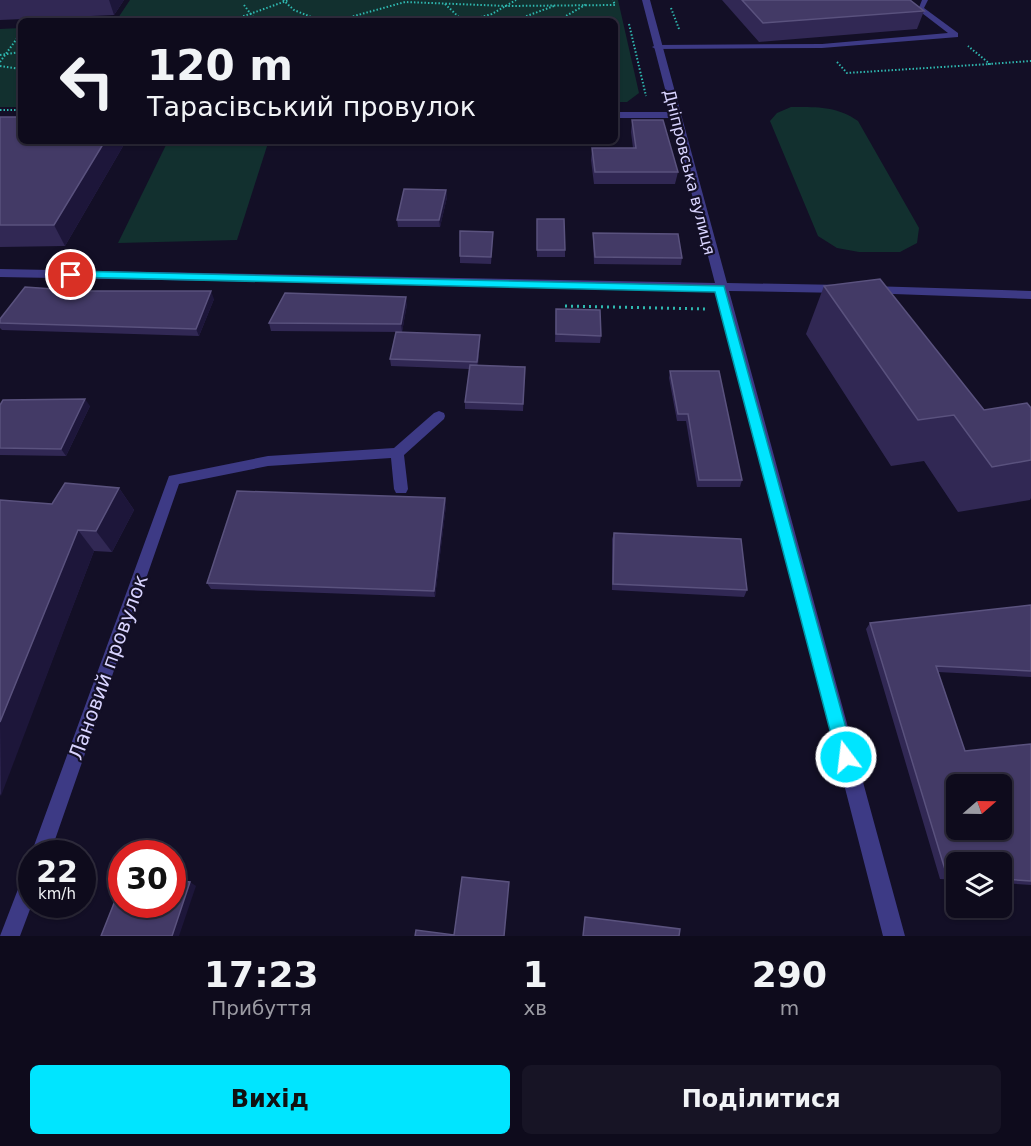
<!DOCTYPE html>
<html lang="uk">
<meta charset="utf-8">
<style>
:root{--surface:#0e0b1c;--page:#171425;--text:#f1f3f6;--muted:#9b9ba3;--line:#2e2b3b;--accent:#00e5ff}
body{margin:0;font-family:"DejaVu Sans",sans-serif;background:var(--page);color:var(--text);height:100vh;display:flex;flex-direction:column;font-size:22px;white-space:nowrap}
*{box-sizing:border-box;margin:0}
p{font-size:20px;color:var(--muted)}
.icon{flex:none;width:33px;height:33px;fill:none;stroke:currentColor;stroke-width:2;stroke-linecap:round;stroke-linejoin:round}
.map{position:relative;height:936px;overflow:hidden}
.side{display:flex;flex-direction:column;background:var(--surface);flex:1}
.side>*{flex:none}
.top-card{position:absolute;left:18px;top:18px;width:600px;height:126px;border-radius:9px;box-shadow:0 2px 4px #0004,0 0 0 2px var(--line);background:#0e0b1c;color:var(--text);overflow:hidden}
.needle{width:39px;rotate:70deg}
.tools{position:absolute;left:946px;top:774px;display:grid;gap:12px}
.tools a{display:grid;place-items:center;width:66px;height:66px;border-radius:9px;background:var(--surface);box-shadow:0 2px 4px #0004,0 0 0 2px var(--line);font-size:30px}
.speed{position:absolute;left:18px;top:840px;display:flex;gap:12px;font-size:30px;font-weight:700;text-align:center}
.speed>*{display:grid;place-content:center;width:78px;height:78px;border-radius:50%;background:var(--surface);box-shadow:0 2px 4px #0004,0 0 0 2px var(--line);line-height:1}
.speed small{font-size:15px;font-weight:400}
.speed .limit{border:9px solid #d22;background:#fff;color:#111}
.pin{position:absolute;display:grid;place-items:center;width:51px;height:51px;color:#fff;margin:-26px;border:3px solid #fff;border-radius:50%;box-shadow:0 2px 6px #0007}
.me{position:absolute;width:66px;margin:-33px;rotate:345deg;stroke-linejoin:round;filter:drop-shadow(0 0 4px #0008)}
.turn{display:flex;align-items:center;gap:21px;height:126px;padding:0 30px;font-size:27px}
.turn .icon{width:78px;height:78px;stroke-width:2.5}
.turn b{display:block;font-size:42px;line-height:51px}
.eta{display:flex;justify-content:space-evenly;align-items:center;height:102px;text-align:center}
.eta b{font-size:36px;font-weight:600;line-height:42px}
.button{display:flex;gap:12px;margin-top:auto;padding:12px 30px}
.button a{flex:1;height:69px;border-radius:9px;background:var(--accent);color:#111;font-size:24px;font-weight:600;line-height:69px;text-align:center}
.button a+a{background:var(--page);color:var(--text)}
.map>svg:first-child{display:block}
</style>
<div class="map">
<svg width="1031" height="936" viewBox="0 0 1031 936">
<rect width="100%" height="100%" fill="#130f26"/>
<!-- green -->
<g fill="#12302f">
<path d="M130,0H618L639,93L627,102H615V21H116Z"/>
<path d="M21,28V107H0V29Z"/>
<path d="M791,107C816,107 837,106 858,121L919,228L917,243L900,252H859L837,248L818,236L770,121L777,113Z"/>
<path d="M268,143L237,240L118,243L166,145Z"/>
</g>
<g fill="none" stroke-linecap="round" stroke-linejoin="round">
<!-- path-far1 -->
<g stroke="#2fb8b0" stroke-width="2" stroke-dasharray="1.5 2" stroke-linecap="butt">
<path d="M283,0L294,10L321,21"/>
<path d="M445,4L463,21"/>
<path d="M244,5L256,21"/>
<path d="M671,8L679,29"/>
<path d="M230,21L289,0"/>
<path d="M336,21L405,2L507,6L615,5L613,0"/>
<path d="M467,21L492,14L516,0"/>
<path d="M513,21L554,6"/>
<path d="M557,21L587,4"/>
<path d="M629,24L646,96"/>
<path d="M0,55L21,52"/>
<path d="M0,62L18,37"/>
<path d="M837,62L847,73L990,64L968,46"/>
<path d="M988,64L1031,61"/>
<path d="M0,66L21,69"/>
<path d="M0,110H21"/>
</g>
<!-- path -->
<path stroke="#2fb8b0" stroke-width="3" stroke-dasharray="2 4" stroke-linecap="butt" d="M565,306L707,309"/>
<!-- lane -->
<g fill="#3d3a85" fill-rule="evenodd">
<path d="M922,0H928L924,8L958,33V37L822,48L656,49L652,47L656,45L822,44L948,33L918,10Z"/>
<path d="M439,411L444,413L445,416L444,419L404,455L408,489L406,493H396L394,489L391,458L268,466L179,484L50,854H32V856L31,854L169,476L268,456L394,448L434,413Z"/>
<path d="M32,869V904L20,936H0L25,871Z"/>
</g>
<!-- street -->
<g fill="#3d3a85" fill-rule="evenodd">
<path d="M642,0H650L727,283L843,285L849,289L843,293L729,291L905,936H883L717,290L0,277V269L715,283L672,118H615V112H671Z"/>
<path d="M870,286L1031,291V299L866,293L864,290Z"/>
</g>
</g>
<!-- wall -->
<g fill="#312854">
<path d="M0,0H124L114,15L0,20Z"/>
<path d="M722,0H910L924,11L917,29L759,42Z"/>
<path d="M0,117L21,141H126L65,246L0,247Z"/>
<path d="M632,120L678,172L675,184H594L591,160L592,148H633L631,132Z"/>
<path d="M446,190L447,197L440,227H398L397,220Z"/>
<path d="M537,219L565,250V257H537Z"/>
<path d="M493,232L491,264L460,263V256Z"/>
<path d="M593,233L682,258L681,265L594,264L593,240Z"/>
<path d="M824,286L984,410L1031,408V498L1030,500L958,512L924,461L891,466L806,334Z"/>
<path d="M82,291L214,299L199,336L2,330L0,328V319Z"/>
<path d="M407,304L402,332L271,331L269,323Z"/>
<path d="M556,309L601,336L600,343L555,342Z"/>
<path d="M480,342L478,365L525,367L523,411L465,409V402L469,369L391,366L390,359Z"/>
<path d="M670,371L742,480L740,487H697L686,421H677L669,378Z"/>
<path d="M0,405L90,406L66,456L0,455Z"/>
<path d="M119,488L134,510L112,552L94,551L0,796V500L52,504Z"/>
<path d="M445,498L446,505L435,597L211,589L207,583Z"/>
<path d="M614,533L747,590L744,597L612,590V539Z"/>
<path d="M1031,605V677L938,672L965,751L1031,744V885L1002,883V862H957V880L940,879L866,629L870,623Z"/>
</g>
<!-- shaded-wall -->
<g fill="#1d163a">
<path d="M109,0H124L114,15Z"/>
<path d="M105,141H126L65,246L54,225Z"/>
<path d="M446,190L447,197L440,227L439,220Z"/>
<path d="M493,232V239L491,264V257Z"/>
<path d="M211,291L214,299L199,336L196,329Z"/>
<path d="M406,297L407,304L402,332L401,324Z"/>
<path d="M480,335V342L477,370V362Z"/>
<path d="M85,399L90,406L66,456L61,449Z"/>
<path d="M119,488L134,510L112,552L96,531Z"/>
<path d="M445,498L446,505L435,597L434,591Z"/>
<path d="M78,530L94,551L1,796L0,722Z"/>
<path d="M190,882L196,886L179,936H172Z"/>
</g>
<!-- building -->
<g fill="#433a66" stroke="#5a527e" stroke-width="1.5" fill-rule="evenodd">
<path d="M742,0H910L924,11L763,23Z"/>
<path d="M0,117H21V141H105L54,225H0Z"/>
<path d="M632,120H663L678,172H595L592,148H636Z"/>
<path d="M404,189L446,190L439,220H397Z"/>
<path d="M537,219H564L565,250H537Z"/>
<path d="M460,231L493,232L491,257L460,256Z"/>
<path d="M593,233L678,234L682,258L595,257Z"/>
<path d="M880,279L984,410L1027,403L1031,408V460L992,467L954,415L918,420L824,286Z"/>
<path d="M25,287L82,291H211L196,329L0,323V319Z"/>
<path d="M285,293L406,297L401,324L269,323Z"/>
<path d="M556,309L600,310L601,336L556,334Z"/>
<path d="M396,332L480,335L477,362L390,359Z"/>
<path d="M470,365L525,367L523,404L465,402Z"/>
<path d="M670,371H719L742,480H699L688,414H678Z"/>
<path d="M85,399L61,449L0,448V405L3,400Z"/>
<path d="M65,483L119,488L96,531L78,530L0,722V500L52,504Z"/>
<path d="M237,491L445,498L434,591L207,583Z"/>
<path d="M614,533L741,539L747,590L613,584Z"/>
<path d="M1031,605V671L936,666L965,751L1031,744V881L1002,879V862H957V876H947L870,623ZM957,784H1002V830H957Z"/>
<path d="M462,877L509,882L504,936H415L416,930L454,935Z"/>
<path d="M172,880L190,882L172,936H101L122,883V904H172Z"/>
<path d="M585,917L680,929L679,936H583Z"/>
</g>
<!-- route -->
<path fill="#00e5ff" stroke="#0095a6" stroke-width="1.5" d="M71,271L724,286L854,757L852,763L846,766L839,763L837,757L715,292L67,277V272Z"/>
<g text-anchor="middle" stroke-width="4.5" stroke-linejoin="round" paint-order="stroke">
<!-- street labels -->
<g font-size="16" fill="#d9d4ff" stroke="#130f26">
<text transform="translate(690 172) rotate(76)" y="6">Дніпровська вулиця</text>
</g>
<!-- near-street labels -->
<g font-size="20" fill="#d9d4ff" stroke="#130f26">
<text transform="translate(108 667) rotate(-70)" y="7">Лановий провулок</text>
</g>
</g>
</svg>
<div class="tools">
<a><svg class="needle" viewBox="-14 -14 28 28"><path d="M0-13l5 13h-10z" fill="#e53935"/><path d="M0 13l5-13h-10z" fill="#9b9ba3"/></svg></a>
<a><svg class="icon" aria-label="layers" viewBox="0 0 24 24"><path d="M12 4l9 5-9 5-9-5zM3 14l9 5 9-5"/></svg></a>
</div>
<div class="speed"><div>22<small>km/h</small></div><div class="limit">30</div></div>
<div class="pin" style="left:71px;top:275px;background:#d93025"><svg class="icon" aria-label="arrive" viewBox="0 0 24 24"><path d="M6 21V4h12l-3 4 3 4H6"/></svg></div>
<svg class="me" style="left:846px;top:757px" viewBox="-20 -20 40 40"><circle r="17" fill="#00e5ff" stroke="#fff" stroke-width="3"/><path d="M0-11L8 9 0 5-8 9z" fill="#fff"/></svg>
<div class="top-card">
<div class="turn"><svg class="icon" aria-label="left" viewBox="0 0 24 24"><path d="M17 20v-9H6M10 6l-5 5 5 5"/></svg><div><b>120 m</b>Тарасівський провулок</div></div>
</div>
</div>
<section class="side">
<div class="eta">
<div><b>17:23</b><p>Прибуття</p></div>
<div><b>1</b><p>хв</p></div>
<div><b>290</b><p>m</p></div>
</div>
<div class="button"><a>Вихід</a><a>Поділитися</a></div>
</section>
